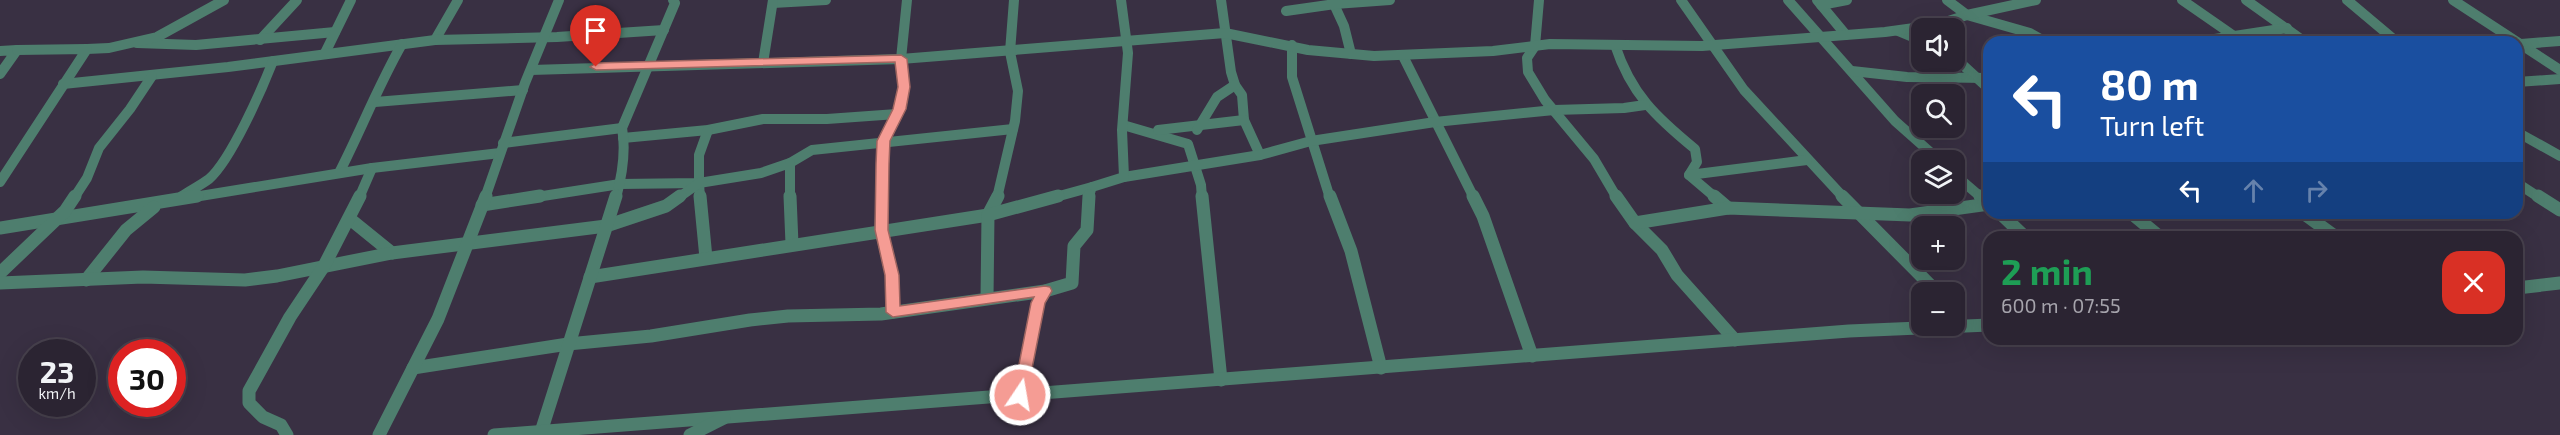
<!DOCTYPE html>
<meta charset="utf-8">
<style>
:root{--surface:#2b2432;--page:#332c3a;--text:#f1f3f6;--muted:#a6a4ac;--line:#47414d}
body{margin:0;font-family:"Exo 2",sans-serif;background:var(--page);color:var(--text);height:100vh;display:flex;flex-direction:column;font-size:22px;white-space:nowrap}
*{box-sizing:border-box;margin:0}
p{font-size:20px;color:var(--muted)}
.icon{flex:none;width:33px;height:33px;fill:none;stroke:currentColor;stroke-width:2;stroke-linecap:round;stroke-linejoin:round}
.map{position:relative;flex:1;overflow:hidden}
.side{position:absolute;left:1983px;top:231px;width:540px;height:114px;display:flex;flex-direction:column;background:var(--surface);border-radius:18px;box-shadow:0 6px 24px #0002,0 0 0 2px var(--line)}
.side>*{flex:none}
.top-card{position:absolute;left:1983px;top:36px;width:540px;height:183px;border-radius:18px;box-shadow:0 6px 24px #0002,0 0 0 2px var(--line);background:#1a4fa0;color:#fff;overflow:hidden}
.fabs{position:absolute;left:1911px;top:18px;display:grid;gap:12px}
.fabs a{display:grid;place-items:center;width:54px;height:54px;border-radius:12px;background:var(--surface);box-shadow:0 6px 24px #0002,0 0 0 2px var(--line);font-size:30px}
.speed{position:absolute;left:18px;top:339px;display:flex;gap:12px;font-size:30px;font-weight:700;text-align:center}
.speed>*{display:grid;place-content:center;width:78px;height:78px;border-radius:50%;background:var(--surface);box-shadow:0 6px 24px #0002,0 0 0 2px var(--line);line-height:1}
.speed small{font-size:15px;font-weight:400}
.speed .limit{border:9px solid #d22;background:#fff;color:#111}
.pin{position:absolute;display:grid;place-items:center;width:51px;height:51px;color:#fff;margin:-62px -26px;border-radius:50% 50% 50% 0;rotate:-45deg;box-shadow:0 0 6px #0007}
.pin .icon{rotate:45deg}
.me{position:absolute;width:66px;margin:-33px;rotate:12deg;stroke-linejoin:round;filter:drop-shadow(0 0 4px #0008)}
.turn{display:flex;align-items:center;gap:21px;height:126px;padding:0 18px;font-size:27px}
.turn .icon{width:78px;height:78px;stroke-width:2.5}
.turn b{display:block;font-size:42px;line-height:51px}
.lanes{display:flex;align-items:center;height:57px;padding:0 18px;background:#0003;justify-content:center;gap:30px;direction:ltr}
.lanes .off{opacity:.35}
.round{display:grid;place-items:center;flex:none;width:63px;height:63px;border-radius:18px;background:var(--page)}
.summary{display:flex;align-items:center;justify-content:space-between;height:102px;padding:0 18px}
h1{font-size:36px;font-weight:700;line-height:45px;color:#1e9e55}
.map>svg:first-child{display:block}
</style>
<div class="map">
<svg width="2560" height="435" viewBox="0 0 2560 435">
<rect width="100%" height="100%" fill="#393043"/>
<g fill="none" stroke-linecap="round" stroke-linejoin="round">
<!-- street-far1 -->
<g stroke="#4e7e6e" stroke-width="10">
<path d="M1221,0L1231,72L1235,85L1242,95L1244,120L1260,155"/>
<path d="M1332,0L1344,26L1351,54"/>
<path d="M1539,0L1535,46L1527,58L1528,72L1545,100L1594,159L1617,198"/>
<path d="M1681,0L1744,90L1844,198"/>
<path d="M1788,0L1895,121L1939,160"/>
<path d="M1817,0L1846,35"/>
<path d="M1947,0L1967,15L2030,33L2046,42"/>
<path d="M2182,0L2234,36"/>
<path d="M2246,0L2305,42"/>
<path d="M2347,0L2397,42"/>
<path d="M2453,0L2560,70"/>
<path d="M773,3L826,0"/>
<path d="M1821,5L1847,0"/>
<path d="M1286,11L1335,4L1390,0"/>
<path d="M1898,31L1922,41"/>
<path d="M260,40L297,0"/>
<path d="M435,40L458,0"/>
<path d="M2195,42L2287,28"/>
<path d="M137,43L196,45L335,32"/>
<path d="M2521,44L2560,41"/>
<path d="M1292,45V77L1330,198"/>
<path d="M1615,45C1631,94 1656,117 1695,149L1697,162L1689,175"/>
<path d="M87,49L109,48L157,37L224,0"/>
<path d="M0,51L17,50L0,74"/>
<path d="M325,53L351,0"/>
<path d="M1403,56L1474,198"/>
<path d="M1954,57L1989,89"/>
<path d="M763,63L773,0"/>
<path d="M531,70L901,59L1225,33L1308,50L1374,56L1493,51L1550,44L1702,46L1885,32L1936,25L1967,15L2036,0"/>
<path d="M1852,71L1907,77L1989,78"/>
<path d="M2517,82L2560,79"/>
<path d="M63,84L228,67L435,40L557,37L664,30"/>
<path d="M375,102L523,90"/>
<path d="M1123,125L1188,144L1201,185L1202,198"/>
<path d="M1158,130L1244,120"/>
<path d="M1197,130L1217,97L1235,85"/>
<path d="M2517,132L2560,156"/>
<path d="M623,138L708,130L763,119H827L897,114"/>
<path d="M503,143L622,128"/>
<path d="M339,173C361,130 378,86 402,44"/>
<path d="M1954,174L1982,198"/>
<path d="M1124,177L1260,155L1311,141L1435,122L1554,110L1624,108L1645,105"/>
<path d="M0,182L87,49L17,50"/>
<path d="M699,183L700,198"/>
<path d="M2517,183L2540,198"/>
<path d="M182,196C191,190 201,185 209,179C231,160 262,89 273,61"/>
<path d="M74,198L87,178L99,148L130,109L152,76"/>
<path d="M188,198L372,168L500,153"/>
<path d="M359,198L372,168"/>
<path d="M485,198L525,83L559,0"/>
<path d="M530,198L620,184L699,183V155L708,130"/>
<path d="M616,198C622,176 626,150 622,128L675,3L673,0"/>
<path d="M678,198L699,183L761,173L790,163L812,150L1013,129"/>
<path d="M790,198V163"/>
<path d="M882,198L883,141L900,109L904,87L901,59L907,0"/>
<path d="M997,198L1015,121L1018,91L1010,52L1014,0"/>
<path d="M1052,198L1092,187"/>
<path d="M1088,198L1092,187L1124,177L1122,130L1128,53L1121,0"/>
<path d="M1716,198L1689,175L1807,160"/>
</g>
<!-- street -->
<g stroke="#4e7e6e" stroke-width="13">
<path d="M700,196L706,258"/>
<path d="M790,196L792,244"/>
<path d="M882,196L881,230L892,275L893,312"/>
<path d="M1202,196L1221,380"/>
<path d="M1330,196L1351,251L1381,368"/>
<path d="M1473,196L1483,216L1532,356"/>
<path d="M1616,196L1635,223L1662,250L1677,275L1735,340"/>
<path d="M1714,196L1728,208"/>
<path d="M1842,196L1937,292"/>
<path d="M1980,196L1989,204"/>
<path d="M2538,196L2560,210"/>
<path d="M482,205L540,196"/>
<path d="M2000,213L2025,237"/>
<path d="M2131,213L2160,237"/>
<path d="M2303,213L2336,237"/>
<path d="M350,219L392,253"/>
<path d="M1635,223L1728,208L1910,215L1989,204"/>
<path d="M0,228L197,196"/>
<path d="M0,273L65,211L75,196"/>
<path d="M590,277L988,215L998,196"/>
<path d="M86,280L126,230L154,207"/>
<path d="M0,283L143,277L245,280L277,276L392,253L606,226L666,206L680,196"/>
<path d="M2517,288L2560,283"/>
<path d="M987,298L988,215L1058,196"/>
<path d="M413,368L568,344L651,336L750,320L788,316L881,314L1045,291L1072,283L1074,246L1087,230L1089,196"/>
<path d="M1020,395L1038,303L1045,291"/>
<path d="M541,432L616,196"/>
<path d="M287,435L281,425L263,417L249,403V391L290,317L324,266L360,196"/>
<path d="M379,435L438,319L486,196"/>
<path d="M494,435L1849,331L1989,325"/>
<path d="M690,435L724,418"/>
</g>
</g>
<!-- route -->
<path fill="#f59c94" stroke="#9f6560" stroke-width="1.5" d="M901,55L907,59L910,87L906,109L890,141L889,164L888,230L899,275L900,306L1045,286L1050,287L1052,291L1045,303L1026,399H1015L1013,395L1031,303L1034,297L893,317L886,312L885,275L875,230L876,164L877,141L893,109L898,87L895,62L596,70L590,67L596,63Z"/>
</svg>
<div class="fabs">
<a><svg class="icon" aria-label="sound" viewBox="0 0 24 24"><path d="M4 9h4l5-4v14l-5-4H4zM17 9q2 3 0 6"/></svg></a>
<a><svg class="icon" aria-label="search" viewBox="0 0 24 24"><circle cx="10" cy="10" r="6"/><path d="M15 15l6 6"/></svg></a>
<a><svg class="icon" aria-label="layers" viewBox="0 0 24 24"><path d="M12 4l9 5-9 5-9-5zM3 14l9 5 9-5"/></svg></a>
<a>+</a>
<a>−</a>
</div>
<div class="speed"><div>23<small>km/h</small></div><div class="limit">30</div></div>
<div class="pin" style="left:596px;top:67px;background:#d93025"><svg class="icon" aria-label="arrive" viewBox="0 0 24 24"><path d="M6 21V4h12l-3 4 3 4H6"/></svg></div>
<svg class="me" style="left:1020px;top:395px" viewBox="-20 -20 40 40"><circle r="17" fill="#f59c94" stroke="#fff" stroke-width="3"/><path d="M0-11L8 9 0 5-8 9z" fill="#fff"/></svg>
<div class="top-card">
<div class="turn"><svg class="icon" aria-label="left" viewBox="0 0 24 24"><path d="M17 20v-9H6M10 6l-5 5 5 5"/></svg><div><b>80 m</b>Turn left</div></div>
<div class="lanes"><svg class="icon" aria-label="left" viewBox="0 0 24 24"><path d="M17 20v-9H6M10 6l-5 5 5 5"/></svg><svg class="icon off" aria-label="ahead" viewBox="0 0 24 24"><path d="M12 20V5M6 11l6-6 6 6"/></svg><svg class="icon off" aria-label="right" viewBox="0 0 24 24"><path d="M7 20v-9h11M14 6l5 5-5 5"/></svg></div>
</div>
<section class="side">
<div class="summary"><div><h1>2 min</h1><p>600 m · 07:55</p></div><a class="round" style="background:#d93025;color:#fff"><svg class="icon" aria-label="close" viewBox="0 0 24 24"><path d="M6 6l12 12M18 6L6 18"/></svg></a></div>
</section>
</div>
